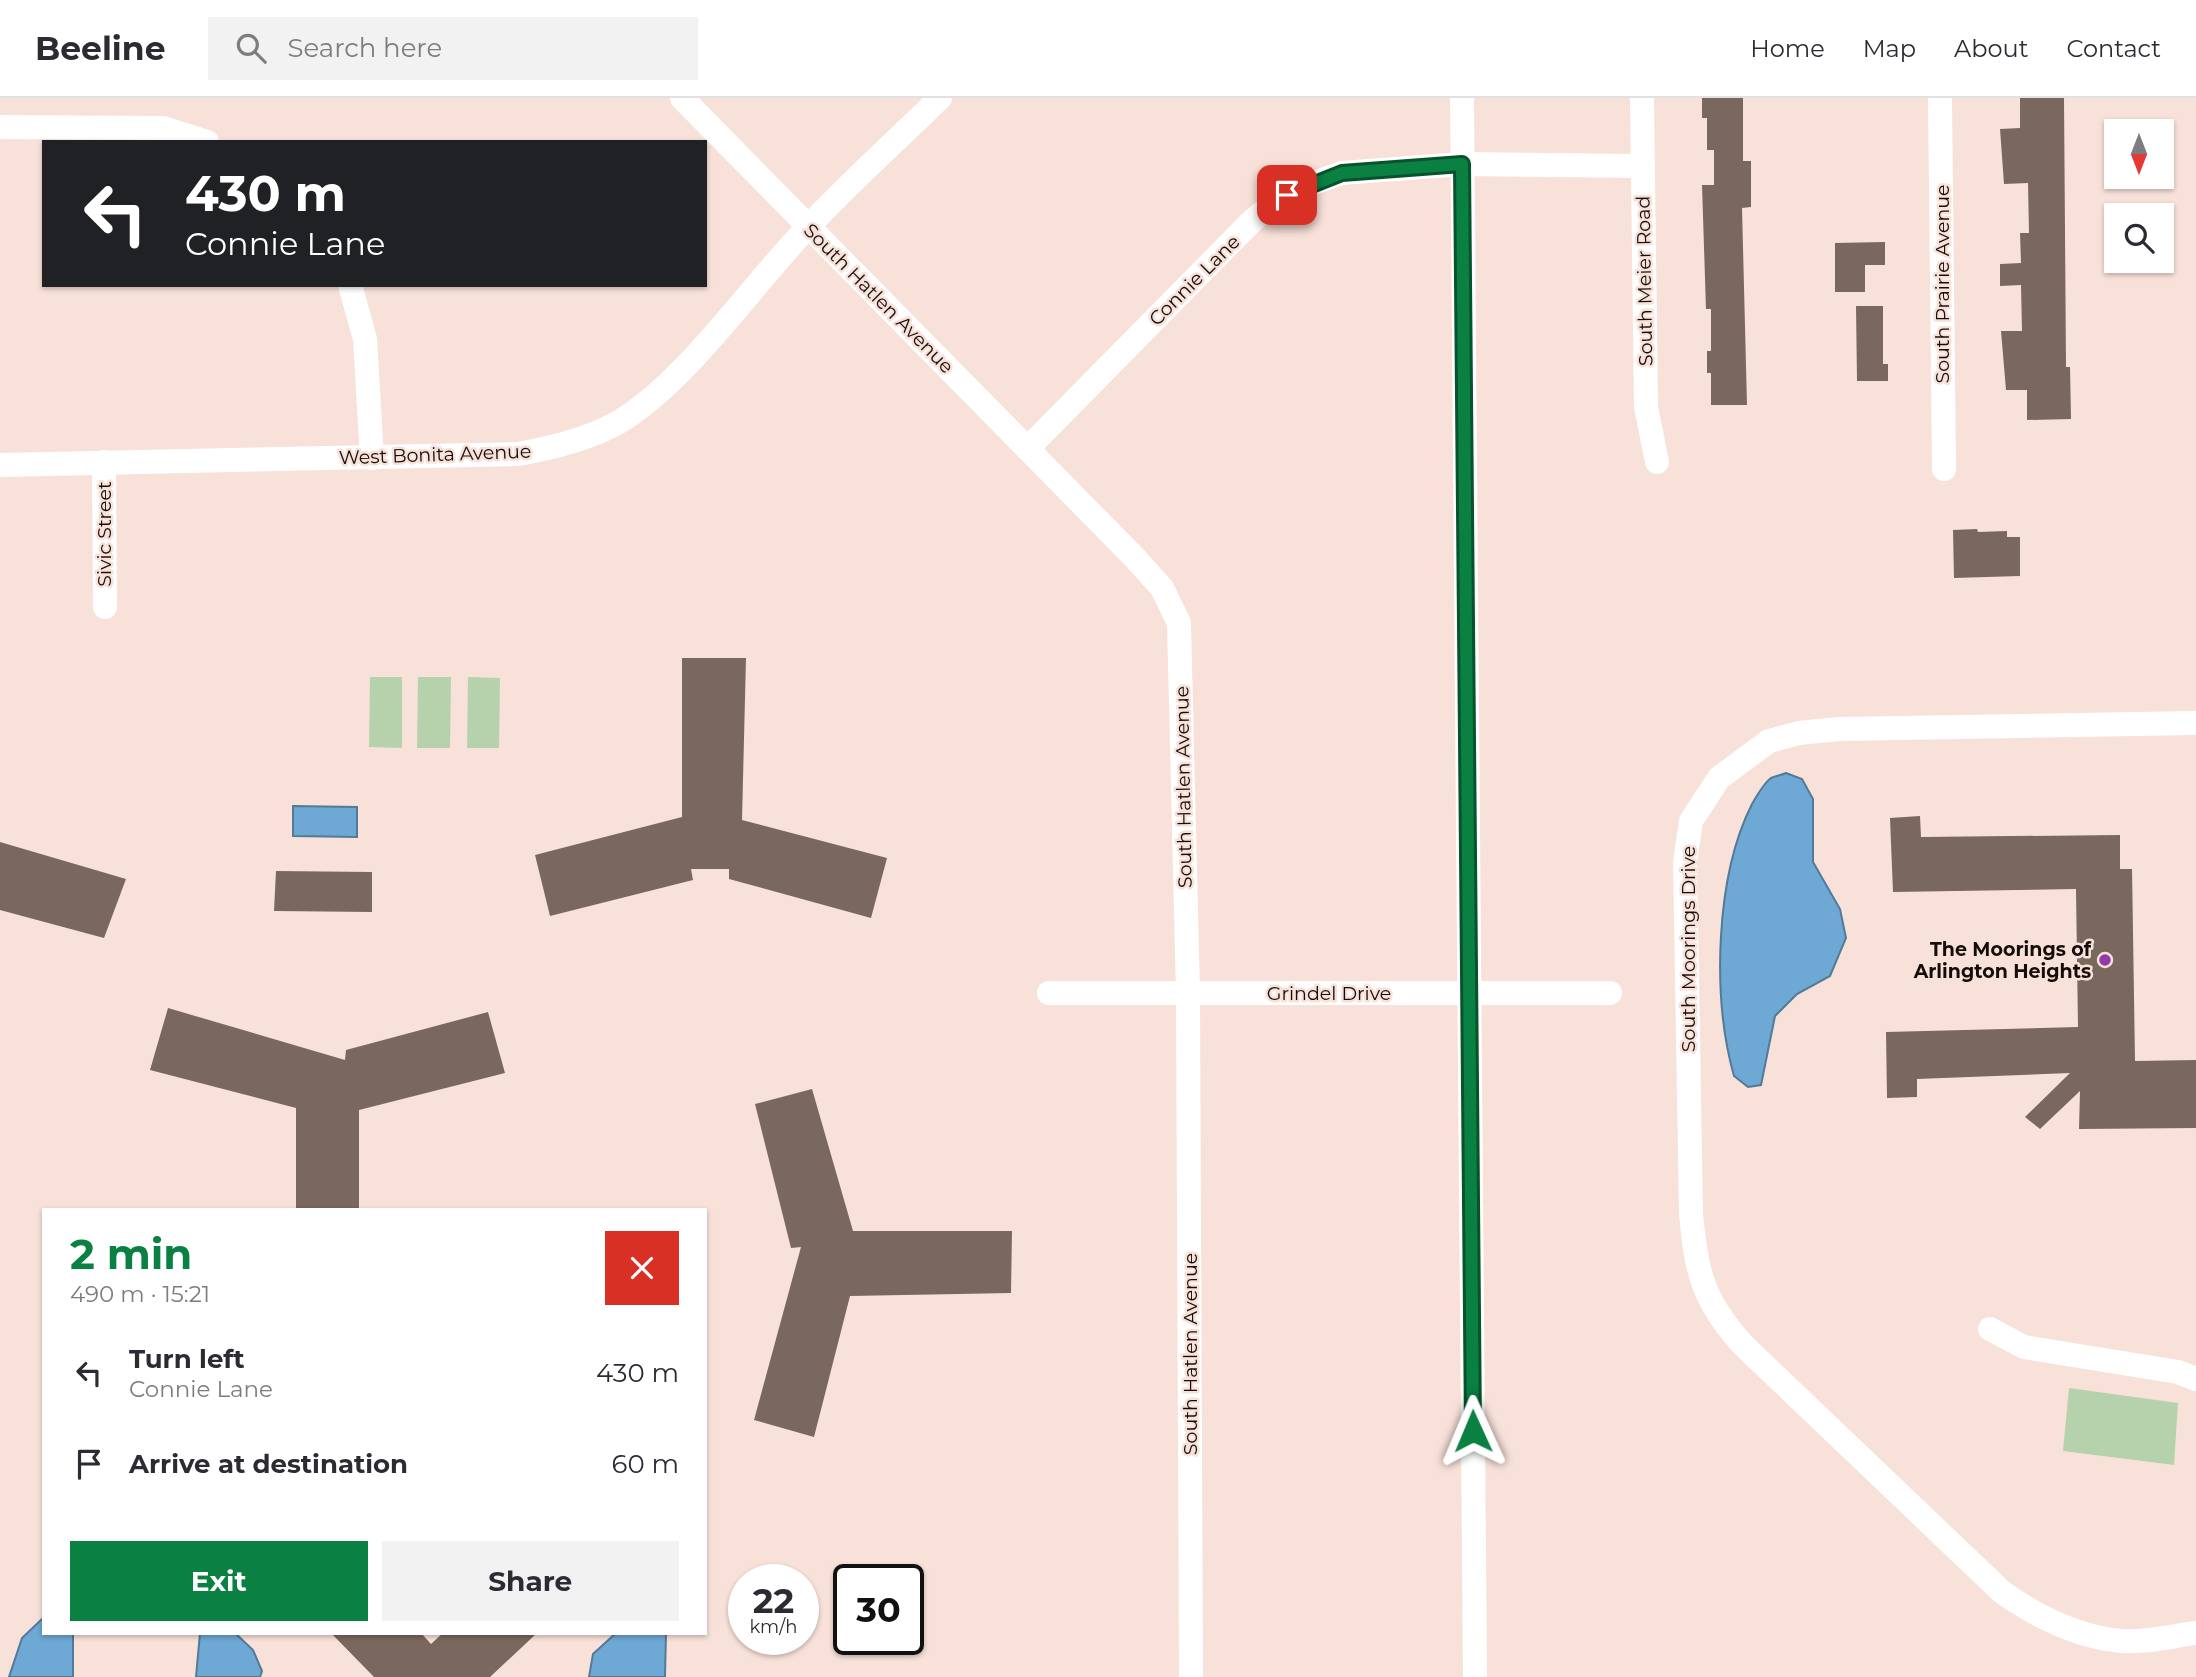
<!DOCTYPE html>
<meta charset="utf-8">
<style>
:root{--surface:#fff;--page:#f2f2f3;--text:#2b2b33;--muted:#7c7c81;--line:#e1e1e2;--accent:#0b8043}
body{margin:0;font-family:Montserrat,sans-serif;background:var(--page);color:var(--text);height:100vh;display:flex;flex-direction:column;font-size:26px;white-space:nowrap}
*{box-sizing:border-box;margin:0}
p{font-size:23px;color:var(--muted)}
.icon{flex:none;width:38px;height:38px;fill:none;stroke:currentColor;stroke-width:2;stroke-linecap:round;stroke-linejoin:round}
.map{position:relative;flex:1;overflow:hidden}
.sheet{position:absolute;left:42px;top:1110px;width:665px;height:427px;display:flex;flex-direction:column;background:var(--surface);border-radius:0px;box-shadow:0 2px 5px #0004}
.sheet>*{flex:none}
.hud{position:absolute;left:42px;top:42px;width:665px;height:147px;border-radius:0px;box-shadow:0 2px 5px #0004;background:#202124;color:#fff;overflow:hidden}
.needle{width:46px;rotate:180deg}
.fabs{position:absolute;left:2104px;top:21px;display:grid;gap:14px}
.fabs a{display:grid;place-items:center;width:70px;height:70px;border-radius:0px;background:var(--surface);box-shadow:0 2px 5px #0004;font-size:35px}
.speed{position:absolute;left:728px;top:1466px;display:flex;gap:14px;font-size:35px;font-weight:700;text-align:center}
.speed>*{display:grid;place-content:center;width:91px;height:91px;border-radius:50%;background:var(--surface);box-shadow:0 2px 5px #0004;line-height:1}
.speed small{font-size:18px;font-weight:400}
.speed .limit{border:4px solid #111;border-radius:10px;background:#fff;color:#111}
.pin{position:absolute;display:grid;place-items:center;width:60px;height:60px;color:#fff;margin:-30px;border-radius:14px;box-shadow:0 4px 10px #0006}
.me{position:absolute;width:77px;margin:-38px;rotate:359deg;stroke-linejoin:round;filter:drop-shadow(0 0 5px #0008)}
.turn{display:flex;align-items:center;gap:24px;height:147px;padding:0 28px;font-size:32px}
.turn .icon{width:91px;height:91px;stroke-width:2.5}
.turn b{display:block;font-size:49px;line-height:60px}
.round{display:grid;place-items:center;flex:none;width:74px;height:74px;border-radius:0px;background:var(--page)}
.summary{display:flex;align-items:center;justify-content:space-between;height:119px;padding:0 28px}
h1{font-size:42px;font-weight:700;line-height:52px;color:var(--accent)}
.button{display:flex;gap:14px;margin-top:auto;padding:14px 28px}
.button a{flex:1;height:80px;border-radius:0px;background:var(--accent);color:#fff;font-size:28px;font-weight:700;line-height:80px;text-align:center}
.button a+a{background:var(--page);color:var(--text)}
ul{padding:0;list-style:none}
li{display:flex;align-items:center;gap:21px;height:91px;padding:0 28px}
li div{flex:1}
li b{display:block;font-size:26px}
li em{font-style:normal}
header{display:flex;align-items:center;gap:42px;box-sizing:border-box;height:98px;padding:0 35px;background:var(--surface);border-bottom:2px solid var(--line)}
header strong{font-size:33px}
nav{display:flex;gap:38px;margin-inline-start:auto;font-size:24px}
.search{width:490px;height:63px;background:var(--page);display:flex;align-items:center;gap:18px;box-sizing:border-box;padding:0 24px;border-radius:0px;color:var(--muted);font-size:26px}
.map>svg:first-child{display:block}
</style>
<header>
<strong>Beeline</strong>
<div class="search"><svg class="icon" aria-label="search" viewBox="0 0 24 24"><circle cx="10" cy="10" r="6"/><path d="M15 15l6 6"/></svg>Search here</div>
<nav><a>Home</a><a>Map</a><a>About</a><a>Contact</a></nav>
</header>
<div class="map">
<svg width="2196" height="1579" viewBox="0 0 2196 1579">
<rect width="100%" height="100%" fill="#f8e1d9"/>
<!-- green -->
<g fill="#b6d2ad">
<path d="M370,579H402V650L369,649Z"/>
<path d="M418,579H451L450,650H417Z"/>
<path d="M468,579L500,580L499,650H467Z"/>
<path d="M2069,1290L2178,1305L2174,1367L2063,1353Z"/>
</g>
<!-- water -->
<g fill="#6ea8d4" stroke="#537a97" stroke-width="2">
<path d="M1786,675L1802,681L1813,701V764L1840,811L1846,840L1830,878L1797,896L1775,918L1761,987L1748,989L1734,978C1712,900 1715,779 1752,706C1756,699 1764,685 1771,680C1775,678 1782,677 1786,675Z"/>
<path d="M293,708L357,709V739L293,738Z"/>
<path d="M44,1519V1535H73V1579H9L22,1540Z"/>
<path d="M200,1535H235L253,1552L262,1573L260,1579H196Z"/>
<path d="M616,1535H666L665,1579H589L593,1556Z"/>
</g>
<!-- building -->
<g fill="#7a675e">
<path d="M1702,0H1743V63H1751V109L1742,110L1747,307H1711V275H1707V253H1711V211H1706L1702,87H1714V52H1707V20H1702Z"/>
<path d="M2020,0H2064L2066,269H2070L2071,321L2027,322V292H2006L2001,233H2022L2021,187L2000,188V166L2021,165L2020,135H2029L2028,85L2004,86L2000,31L2020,30Z"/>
<path d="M1885,144V167H1865V194H1835V145Z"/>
<path d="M1856,208H1883V266H1888V283H1857Z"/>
<path d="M1977,431L1978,434L2007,433V439H2020V478L1954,480L1953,432Z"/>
<path d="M682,560H746L742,722L887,760L871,820L729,781V771H691L693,782L550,818L535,757L682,719Z"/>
<path d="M1920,718L1921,739L2120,737V771H2132L2135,963L2196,962V1030L2079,1031L2080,993L2040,1031L2025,1019L2070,975L1917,981V999L1887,1000L1886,934L2078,929L2076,791L1893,794L1890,720Z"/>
<path d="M0,744L126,781L104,840L0,812Z"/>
<path d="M276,773L372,774V814L274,813Z"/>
<path d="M168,910L345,962L346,952L488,914L505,975L359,1012V1111H296V1010L150,972Z"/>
<path d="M812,991L853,1133H1012L1011,1195L850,1198L814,1339L754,1322L801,1149L791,1150L755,1006Z"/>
<path d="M331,1535H421L431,1546L443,1535H537L490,1579H374Z"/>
</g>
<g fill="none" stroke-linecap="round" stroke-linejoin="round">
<!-- minor -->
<g stroke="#fff" stroke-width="24">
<path d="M682,0L1134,459L1162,490L1179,525L1188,895L1191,1579"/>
<path d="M1462,0L1475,1579"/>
<path d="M1642,0L1646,309L1657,364"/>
<path d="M1940,0L1944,371"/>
<path d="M0,29L163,30L207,44"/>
<path d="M350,187L365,241L372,360"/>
<path d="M1029,349L1250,125L1272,106L1302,89L1342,75L1462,66L1642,68"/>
<path d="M104,364L105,509"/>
<path d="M0,367L518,356C552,350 589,341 619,324C687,283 751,188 807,130C849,85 896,43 940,0"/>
<path d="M2196,625L1839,631L1799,635L1769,643L1719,680L1691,723L1685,764L1691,1115C1696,1173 1702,1201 1742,1246L2002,1494C2036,1518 2078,1539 2121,1543C2145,1545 2172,1538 2196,1535"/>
<path d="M1049,895H1610"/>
<path d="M1990,1231L2024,1249L2178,1274L2196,1281"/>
</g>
</g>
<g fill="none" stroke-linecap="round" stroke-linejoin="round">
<!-- route casing -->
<g stroke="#07532c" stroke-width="18">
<path id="route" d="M1287,97L1342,75L1462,66L1473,1333"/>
</g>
<!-- route -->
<use href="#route" stroke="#0b8043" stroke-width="12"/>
</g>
<!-- markers -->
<circle fill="#903ba8" stroke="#f8e1d9" stroke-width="2.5" cx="2105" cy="862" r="7"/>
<g text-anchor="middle" stroke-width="5" stroke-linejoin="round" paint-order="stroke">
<!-- street labels -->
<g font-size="19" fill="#150d0a" stroke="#f8e1d9">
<text transform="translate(1194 182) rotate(-45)" y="7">Connie Lane</text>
<text transform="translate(1644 183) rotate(-91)" y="7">South Meier Road</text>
<text transform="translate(1942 186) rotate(-90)" y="7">South Prairie Avenue</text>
<text transform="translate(879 200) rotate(45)" y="7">South Hatlen Avenue</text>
<text transform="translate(435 356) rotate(-2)" y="7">West Bonita Avenue</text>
<text transform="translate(104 436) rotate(-90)" y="7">Sivic Street</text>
<text transform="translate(1183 689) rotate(-91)" y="7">South Hatlen Avenue</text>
<text transform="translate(1688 851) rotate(-90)" y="7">South Moorings Drive</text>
<text x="1329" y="902">Grindel Drive</text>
<text transform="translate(1190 1256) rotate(-90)" y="7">South Hatlen Avenue</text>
</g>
<!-- poi labels -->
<g font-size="19" font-weight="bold" fill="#150d0a" stroke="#f8e1d9" text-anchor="end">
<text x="2091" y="858">The Moorings of<tspan x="2091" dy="22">Arlington Heights</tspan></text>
</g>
</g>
</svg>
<div class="fabs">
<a><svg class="needle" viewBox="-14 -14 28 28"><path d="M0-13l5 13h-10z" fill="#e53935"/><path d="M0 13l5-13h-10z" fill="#7c7c81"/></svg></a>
<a><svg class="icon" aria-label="search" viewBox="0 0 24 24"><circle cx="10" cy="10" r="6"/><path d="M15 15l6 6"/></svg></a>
</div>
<div class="speed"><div>22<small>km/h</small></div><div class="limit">30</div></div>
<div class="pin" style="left:1287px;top:97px;background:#d93025"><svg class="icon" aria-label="arrive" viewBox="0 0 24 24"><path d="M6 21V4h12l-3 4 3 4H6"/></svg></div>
<svg class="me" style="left:1473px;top:1333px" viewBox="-20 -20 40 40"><path d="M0-17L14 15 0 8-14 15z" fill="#0b8043" stroke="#fff" stroke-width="4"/></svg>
<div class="hud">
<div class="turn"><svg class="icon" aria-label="left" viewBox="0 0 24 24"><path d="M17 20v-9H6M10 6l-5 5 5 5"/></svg><div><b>430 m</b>Connie Lane</div></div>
</div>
<section class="sheet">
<div class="summary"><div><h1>2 min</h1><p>490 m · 15:21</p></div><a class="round" style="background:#d93025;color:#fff"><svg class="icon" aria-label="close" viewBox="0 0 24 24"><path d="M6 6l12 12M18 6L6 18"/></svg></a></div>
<ul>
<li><svg class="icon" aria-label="left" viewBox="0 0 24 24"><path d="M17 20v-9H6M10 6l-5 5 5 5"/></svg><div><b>Turn left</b><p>Connie Lane</p></div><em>430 m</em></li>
<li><svg class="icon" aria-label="arrive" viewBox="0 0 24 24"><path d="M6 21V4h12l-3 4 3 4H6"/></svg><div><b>Arrive at destination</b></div><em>60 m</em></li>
</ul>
<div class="button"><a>Exit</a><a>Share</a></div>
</section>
</div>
